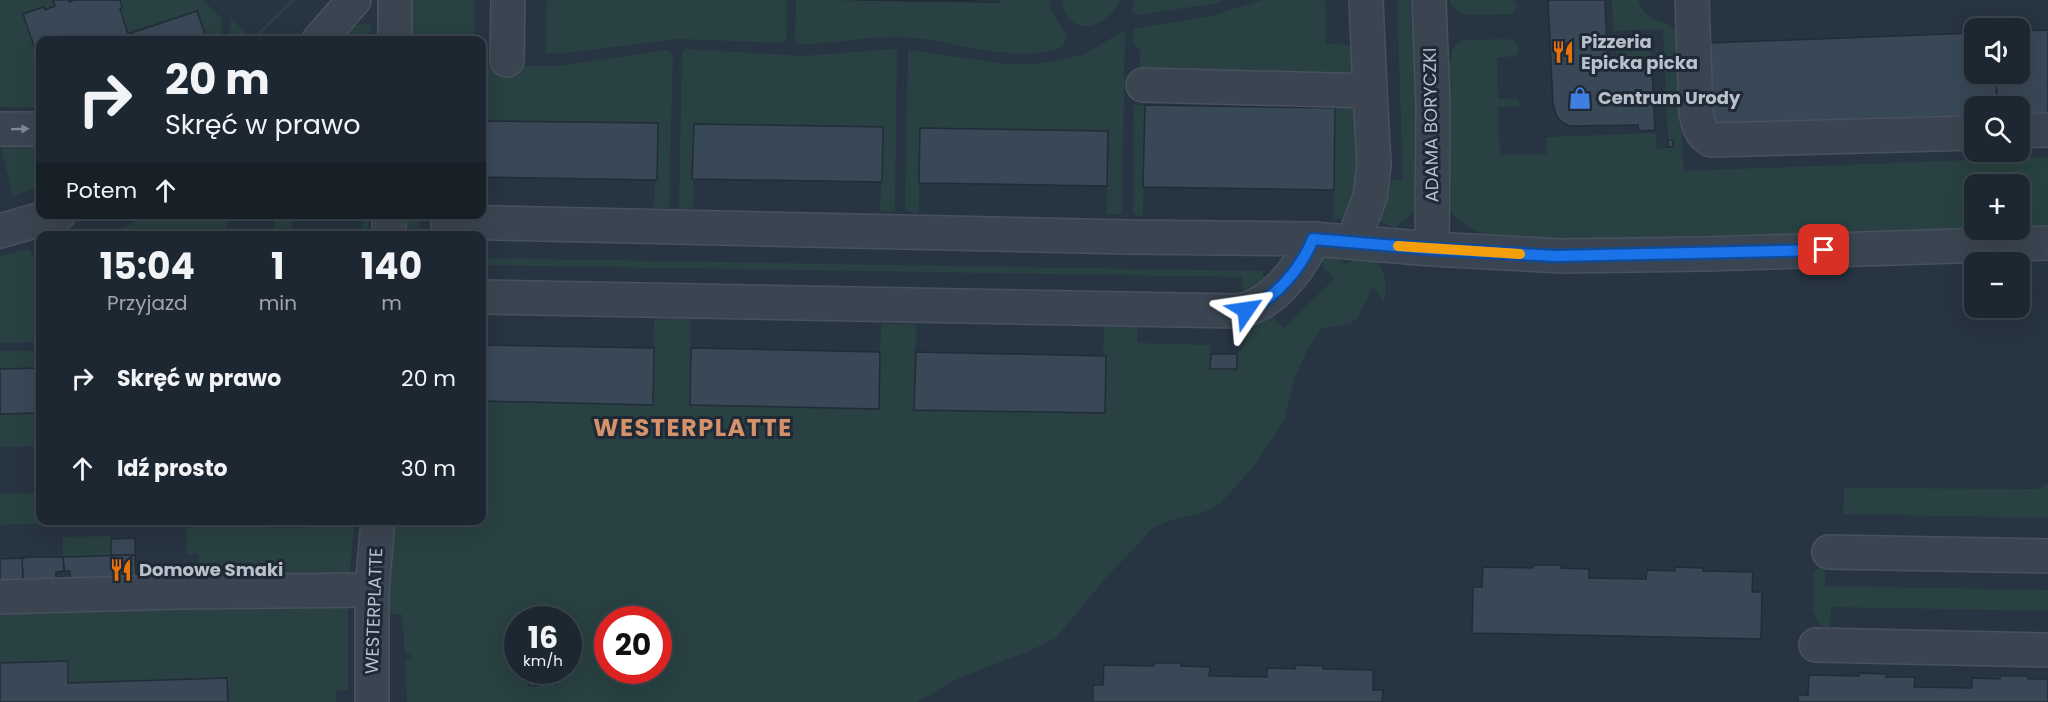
<!DOCTYPE html>
<html lang="pl">
<meta charset="utf-8">
<style>
:root{--surface:#1d2731;--page:#252f39;--text:#f1f3f6;--muted:#a0a5ab;--line:#3b444d}
body{margin:0;font-family:Poppins,sans-serif;background:var(--page);color:var(--text);height:100vh;display:flex;flex-direction:column;font-size:22px;white-space:nowrap}
*{box-sizing:border-box;margin:0}
p{font-size:20px;color:var(--muted)}
.icon{flex:none;width:33px;height:33px;fill:none;stroke:currentColor;stroke-width:2;stroke-linecap:round;stroke-linejoin:round}
.map{position:relative;flex:1;overflow:hidden}
.drawer{position:absolute;left:36px;top:231px;width:450px;height:294px;display:flex;flex-direction:column;background:var(--surface);border-radius:12px;box-shadow:0 6px 24px #0002,0 0 0 2px var(--line)}
.drawer>*{flex:none}
.top-card{position:absolute;left:36px;top:36px;width:450px;height:183px;border-radius:12px;box-shadow:0 6px 24px #0002,0 0 0 2px var(--line);background:#1d2731;color:var(--text);overflow:hidden}
.tools{position:absolute;left:1964px;top:18px;display:grid;gap:12px}
.tools a{display:grid;place-items:center;width:66px;height:66px;border-radius:12px;background:var(--surface);box-shadow:0 6px 24px #0002,0 0 0 2px var(--line);font-size:30px}
.speed{position:absolute;left:504px;top:606px;display:flex;gap:12px;font-size:30px;font-weight:700;text-align:center}
.speed>*{display:grid;place-content:center;width:78px;height:78px;border-radius:50%;background:var(--surface);box-shadow:0 6px 24px #0002,0 0 0 2px var(--line);line-height:1}
.speed small{font-size:15px;font-weight:400}
.speed .limit{border:9px solid #d22;background:#fff;color:#111}
.pin{position:absolute;display:grid;place-items:center;width:51px;height:51px;color:#fff;margin:-26px;border-radius:12px;box-shadow:0 3px 9px #0006}
.me{position:absolute;width:66px;margin:-33px;rotate:58deg;stroke-linejoin:round;filter:drop-shadow(0 0 4px #0008)}
.turn{display:flex;align-items:center;gap:21px;height:126px;padding:0 30px;font-size:27px}
.turn .icon{width:78px;height:78px;stroke-width:2.5}
.turn b{display:block;font-size:42px;line-height:51px}
.then{display:flex;align-items:center;height:57px;padding:0 30px;background:#0003;gap:12px;font-size:22px}
.eta{display:flex;justify-content:space-evenly;align-items:center;height:102px;text-align:center}
.eta b{font-size:36px;font-weight:700;line-height:42px}
ul{padding:0;list-style:none}
li{display:flex;align-items:center;gap:18px;height:90px;padding:0 30px}
li div{flex:1}
li b{display:block;font-size:22px}
li em{font-style:normal}
.map>svg:first-child{display:block}
</style>
<div class="map">
<svg width="2048" height="702" viewBox="0 0 2048 702">
<rect width="100%" height="100%" fill="#273441"/>
<!-- green -->
<g fill="#294142" fill-rule="evenodd">
<path d="M0,0H53L55,6L45,10L44,7L23,14L40,63V108L0,107Z"/>
<path d="M120,0H203L222,19L221,40H207L197,11L128,34L120,9L122,8Z"/>
<path d="M290,0H296L254,40H229L231,18L251,39Z"/>
<path d="M413,0H475L474,40H412Z"/>
<path d="M547,0H787L786,40L784,43L678,39L567,53H546Z"/>
<path d="M796,0L998,2L999,0H1050C1051,17 1061,24 1068,37L1062,47C1010,66 952,38 899,37C865,36 832,45 798,44L796,42L795,38Z"/>
<path d="M1062,0H1120C1115,10 1107,20 1096,24C1078,32 1063,17 1062,0Z"/>
<path d="M1134,0H1224L1212,4L1138,15L1131,11Z"/>
<path d="M1262,0H1325L1326,44L1353,45L1354,74L1140,72V51L1134,44V30L1136,28L1211,16Z"/>
<path d="M1397,0H1410L1412,32L1421,39L1420,206L1395,228L1376,220L1383,181L1403,180Z"/>
<path d="M1449,0H1510L1514,1L1517,6L1513,14L1464,15L1453,8Z"/>
<path d="M1612,0H1638L1642,9L1652,19L1670,25L1676,32L1684,171L2048,157V229L1908,236L1509,241C1487,235 1464,231 1450,210C1443,201 1448,89 1448,69L1453,48L1463,40L1508,39C1515,41 1520,44 1518,52L1515,56L1497,58L1498,99H1518L1521,105L1519,107H1498L1500,155L1547,154L1546,137L1656,133V149L1673,147V140H1668L1663,29L1613,31ZM1974,184H2019V230H1974Z"/>
<path d="M365,23L370,25L373,33H364V40H337L342,31L347,34L354,26Z"/>
<path d="M1123,31L1125,34L1122,214L1107,215L1108,131L920,128L919,213L906,211L905,209L908,50L1008,64H1038L1085,54Z"/>
<path d="M1648,37L1651,39L1652,68L1617,69L1616,38Z"/>
<path d="M685,49L803,56L892,49L897,51L895,211L880,212L881,182H882L883,127L694,124L693,209H682L679,205L682,54Z"/>
<path d="M668,50L673,54L669,206L666,208H654L657,123L482,121V66H558Z"/>
<path d="M1134,105H1145L1143,216H1137L1133,212Z"/>
<path d="M1335,108H1351L1357,111L1364,181L1346,219H1333Z"/>
<path d="M40,143V186L13,196L0,144Z"/>
<path d="M218,214L227,222V235H104L152,215Z"/>
<path d="M226,215H292V235H274V219L232,220Z"/>
<path d="M362,215H369L368,235H361Z"/>
<path d="M407,215H420L419,233H417L416,235H406Z"/>
<path d="M1365,248C1383,265 1389,278 1384,302L1373,286L1358,318L1351,323L1321,329L1307,351L1294,379L1284,421L1255,465L1220,504L1202,513L1169,521L1153,528L1104,580L1056,638L1034,649L959,678L917,702H407L405,660L411,659L410,654H405L402,614H392L386,612L394,521L482,520V401L653,405L654,319H691L690,405L878,409L881,324H916L914,410L1104,413L1106,357L1103,356L1104,326H1138L1137,343L1210,345V369H1237V354L1244,345L1245,329L1271,315L1284,328L1334,279L1323,266L1321,260C1328,251 1339,258 1346,265ZM518,620H568V670H518ZM608,620H658V670H608Z"/>
<path d="M27,249L40,260V342L0,343V256Z"/>
<path d="M482,258L1262,271L1266,280L1246,294L1242,288V277L482,265Z"/>
<path d="M40,350V446L0,447V414L38,368L0,369V351Z"/>
<path d="M2048,483V518L1843,514L1844,488L2038,489Z"/>
<path d="M0,493H40V520L95,522L0,525Z"/>
<path d="M186,521H271V528L347,526V521H355L349,579L199,582V554H187Z"/>
<path d="M111,536V555L63,557V537Z"/>
<path d="M1825,563V586L2048,590V611L1831,607L1830,630L1818,623L1813,611V575L1818,567Z"/>
<path d="M348,598V690L336,691V702H228L227,678L68,683V662L0,663V607Z"/>
</g>
<!-- building -->
<g fill="#394857" stroke="#222c38" stroke-width="1.5">
<path d="M53,0H68L69,2L74,0H120L122,8L120,9L128,34L197,11L207,40H105L104,37L95,40H40V64L23,14L44,7L45,10L55,6Z"/>
<path d="M860,0H999V2Z"/>
<path d="M1548,0H1605L1608,69L1652,68L1655,130L1639,131L1638,125L1570,126L1563,123L1557,117L1553,105Z"/>
<path d="M2048,30V115L2019,117V106H1997L1996,74H2019V31Z"/>
<path d="M1974,33V74H1996L1997,106H1974V118L1713,129L1710,43Z"/>
<path d="M1145,105L1335,108L1334,190L1143,187Z"/>
<path d="M482,121L658,123L657,180L482,177Z"/>
<path d="M694,124L883,127L882,182L692,179Z"/>
<path d="M920,128L1108,131L1107,186L919,183Z"/>
<rect x="1668" y="140" width="5" height="7"/>
<path d="M482,345L654,348L653,405L482,401Z"/>
<path d="M691,348L880,352L879,409L690,405Z"/>
<path d="M916,352L1106,356L1105,413L914,410Z"/>
<path d="M1211,354H1237V369H1210Z"/>
<path d="M38,368L39,413L0,414V369Z"/>
<path d="M135,538V555H111V539Z"/>
<path d="M135,555L136,577L70,579V571H64L63,557Z"/>
<path d="M32,557H63L64,571L56,572V579L23,580L22,558Z"/>
<path d="M22,558L23,580L0,581V559Z"/>
<path d="M1533,565H1561V568L1589,569V578L1646,579L1647,570L1675,571V567L1703,568V571L1753,572L1752,592H1762L1761,639L1472,633L1473,587H1482L1483,567L1533,568Z"/>
<path d="M68,661V683L227,678L228,702H0V663Z"/>
<path d="M1154,663H1181V666L1210,667L1209,676L1267,677V668L1295,669V665L1323,666V669L1373,670V690H1383L1382,702H1093V685H1103L1104,665L1154,666Z"/>
<path d="M529,670H555L556,684L529,686Z"/>
<path d="M1859,673L1886,674V677H1915L1914,687L1972,688V678L2000,679V676H2028V679H2048V702H1798V695H1808L1809,675L1859,676Z"/>
</g>
<g fill="none" stroke-linecap="round" stroke-linejoin="round">
<!-- minor casing -->
<g stroke="#48515d" stroke-width="36">
<g id="minor">
<path d="M1366,0L1370,91"/>
<path d="M1429,0L1433,106L1432,249"/>
<path d="M1692,0L1696,112C1698,124 1700,134 1711,140L1974,133"/>
<path d="M319,40L354,0"/>
<path d="M395,40V0"/>
<path d="M507,60L508,0"/>
<path d="M1143,85L1370,91L1374,164L1370,197L1353,242"/>
<path d="M0,129H40"/>
<path d="M2019,131L2048,130"/>
<path d="M0,231L59,214"/>
<path d="M389,236V214"/>
<path d="M448,236V222L1127,237L1313,239L1432,249L1562,256L1706,254L2048,243"/>
<path d="M482,297L1237,311C1270,308 1301,268 1313,239"/>
<path d="M1829,552L2048,556"/>
<path d="M0,597L178,592L372,590"/>
<path d="M1816,645L2048,650"/>
<path d="M372,702V590L378,520"/>
</g>
</g>
<!-- minor -->
<use href="#minor" stroke="#3b4551" stroke-width="33"/>
</g>
<!-- one-way arrows -->
<defs><path id="oneway-solid" d="M-6-.8H1V-3.2L6.5 0L1 3.2V.8H-6Z" transform="scale(1.5)"/></defs>
<use fill="#808994" href="#oneway-solid" transform="translate(20 129) rotate(-1)"/>
<g fill="none" stroke-linecap="round" stroke-linejoin="round">
<!-- route casing -->
<g stroke="#114b97" stroke-width="15">
<path id="route" d="M1246,310C1276,299 1301,268 1313,239L1432,249L1555,256L1824,250"/>
</g>
<!-- route -->
<use href="#route" stroke="#1a73e8" stroke-width="10"/>
<!-- slow -->
<path stroke="#f59e0b" stroke-width="10" d="M1398,246L1520,254"/>
</g>
<!-- icons -->
<defs>
<g id="restaurant-bare" transform="scale(1.8)"><path d="M-5-6h1v4h1v-4h1v4h1v-4h1v5L-1.5 .5V6h-2V.5L-5-1ZM5-6V6H3V1.5H1.5Q1.5-4 5-6Z" fill="#e8710a" stroke="#202a36" stroke-width="2.5" paint-order="stroke"/></g>
<g id="shop-bare" transform="scale(1.8)"><path d="M-5-2.5h2.3a2.7 3.5 0 0 1 5.4 0H5L5.5 6h-11ZM-1.5-2.5h3a1.5 2.3 0 0 0-3 0Z" fill="#3f7fe0" stroke="#202a36" stroke-width="2.5" paint-order="stroke"/></g>
</defs>
<g fill-rule="evenodd">
<use href="#restaurant-bare" x="1563" y="52"/>
<use href="#shop-bare" x="1580" y="98"/>
<use href="#restaurant-bare" x="121" y="570"/>
</g>
<g text-anchor="middle" stroke-width="6" stroke-linejoin="round" paint-order="stroke">
<!-- poi labels -->
<g font-size="18" font-weight="bold" fill="#b8c0cb" stroke="#202a36" text-anchor="start">
<text x="1581" y="48">Pizzeria<tspan x="1581" dy="21">Epicka picka</tspan></text>
<text x="1598" y="104">Centrum Urody</text>
<text x="139" y="576">Domowe Smaki</text>
</g>
<!-- street labels -->
<g font-size="18" fill="#b8c0cb" stroke="#202a36">
<text transform="translate(1431 125) rotate(-91)" y="6">ADAMA BORYCZKI</text>
<text transform="translate(374 611) rotate(-88)" y="6">WESTERPLATTE</text>
</g>
<!-- district labels -->
<g font-size="24" font-weight="bold" letter-spacing="1.5" fill="#d4926a" stroke="#202a36">
<text x="693" y="436">WESTERPLATTE</text>
</g>
</g>
</svg>
<div class="tools">
<a><svg class="icon" aria-label="sound" viewBox="0 0 24 24"><path d="M4 9h4l5-4v14l-5-4H4zM17 9q2 3 0 6"/></svg></a>
<a><svg class="icon" aria-label="search" viewBox="0 0 24 24"><circle cx="10" cy="10" r="6"/><path d="M15 15l6 6"/></svg></a>
<a>+</a>
<a>−</a>
</div>
<div class="speed"><div>16<small>km/h</small></div><div class="limit">20</div></div>
<div class="pin" style="left:1824px;top:250px;background:#d93025"><svg class="icon" aria-label="arrive" viewBox="0 0 24 24"><path d="M6 21V4h12l-3 4 3 4H6"/></svg></div>
<svg class="me" style="left:1246px;top:310px" viewBox="-20 -20 40 40"><path d="M0-17L14 15 0 8-14 15z" fill="#1a73e8" stroke="#fff" stroke-width="4"/></svg>
<div class="top-card">
<div class="turn"><svg class="icon" aria-label="right" viewBox="0 0 24 24"><path d="M7 20v-9h11M14 6l5 5-5 5"/></svg><div><b>20 m</b>Skręć w prawo</div></div>
<div class="then">Potem<svg class="icon" aria-label="ahead" viewBox="0 0 24 24"><path d="M12 20V5M6 11l6-6 6 6"/></svg></div>
</div>
<section class="drawer">
<div class="eta">
<div><b>15:04</b><p>Przyjazd</p></div>
<div><b>1</b><p>min</p></div>
<div><b>140</b><p>m</p></div>
</div>
<ul>
<li><svg class="icon" aria-label="right" viewBox="0 0 24 24"><path d="M7 20v-9h11M14 6l5 5-5 5"/></svg><div><b>Skręć w prawo</b></div><em>20 m</em></li>
<li><svg class="icon" aria-label="ahead" viewBox="0 0 24 24"><path d="M12 20V5M6 11l6-6 6 6"/></svg><div><b>Idź prosto</b></div><em>30 m</em></li>
</ul>
</section>
</div>
